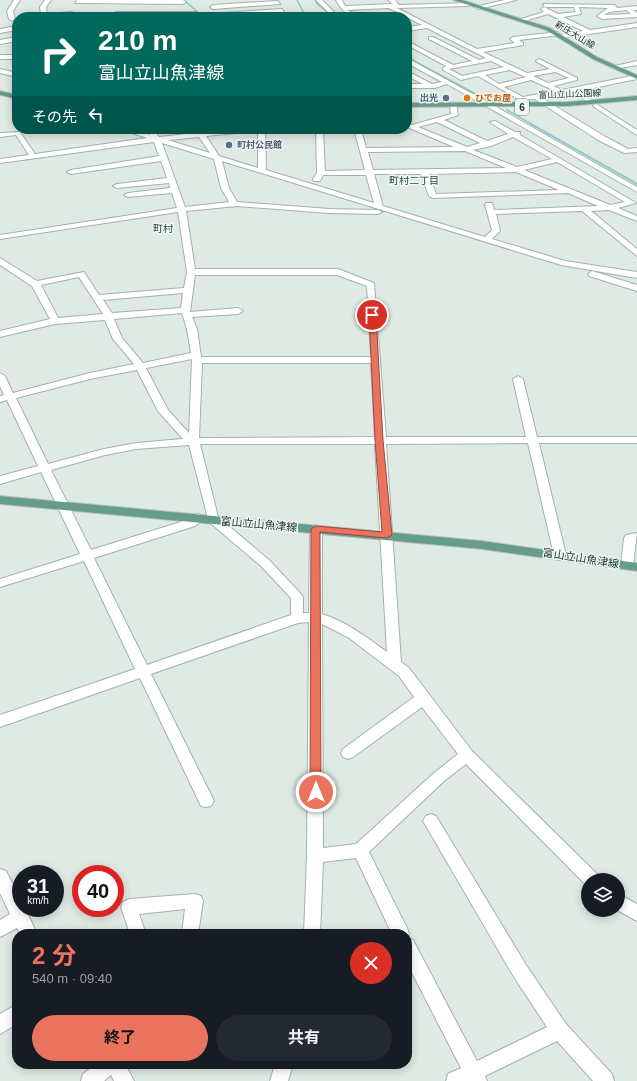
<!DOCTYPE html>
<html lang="ja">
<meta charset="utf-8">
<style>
:root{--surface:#171b24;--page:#242831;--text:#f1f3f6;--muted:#9ea1a6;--accent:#ea735d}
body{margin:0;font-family:Arial,"Noto Sans JP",sans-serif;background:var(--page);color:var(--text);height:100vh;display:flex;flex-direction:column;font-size:15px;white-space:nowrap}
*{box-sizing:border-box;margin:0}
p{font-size:13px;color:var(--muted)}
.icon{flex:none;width:22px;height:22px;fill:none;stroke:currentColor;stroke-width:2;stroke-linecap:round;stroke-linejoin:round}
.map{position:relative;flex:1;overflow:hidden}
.details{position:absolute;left:12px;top:929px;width:400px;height:140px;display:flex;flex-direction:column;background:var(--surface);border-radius:16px;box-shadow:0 2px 10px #0003}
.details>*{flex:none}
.hud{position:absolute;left:12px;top:12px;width:400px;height:122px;border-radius:16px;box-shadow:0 2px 10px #0003;background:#00695c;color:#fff;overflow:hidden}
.tools{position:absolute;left:581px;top:873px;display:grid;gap:8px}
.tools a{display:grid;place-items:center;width:44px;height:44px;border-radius:50%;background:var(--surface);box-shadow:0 2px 10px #0003;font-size:20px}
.speed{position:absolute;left:12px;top:865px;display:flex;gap:8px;font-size:20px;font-weight:700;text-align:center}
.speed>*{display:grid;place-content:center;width:52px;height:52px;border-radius:50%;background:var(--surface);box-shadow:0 2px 10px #0003;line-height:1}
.speed small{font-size:10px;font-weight:400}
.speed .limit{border:6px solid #d22;background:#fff;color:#111}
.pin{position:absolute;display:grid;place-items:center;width:34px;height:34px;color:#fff;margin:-17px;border:2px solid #fff;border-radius:50%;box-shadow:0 1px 4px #0007}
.me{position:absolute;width:44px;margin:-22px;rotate:0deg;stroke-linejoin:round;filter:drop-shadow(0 0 3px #0008)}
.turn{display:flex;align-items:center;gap:14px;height:84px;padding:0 20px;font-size:18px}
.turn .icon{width:52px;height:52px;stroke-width:2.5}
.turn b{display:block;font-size:28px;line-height:34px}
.then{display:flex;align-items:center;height:38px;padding:0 20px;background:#0003;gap:8px;font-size:15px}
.round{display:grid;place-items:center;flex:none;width:42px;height:42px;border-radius:21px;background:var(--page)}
.headline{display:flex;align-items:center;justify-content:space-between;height:68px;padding:0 20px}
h1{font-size:24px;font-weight:700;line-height:30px;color:var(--accent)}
.primary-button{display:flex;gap:8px;margin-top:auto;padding:8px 20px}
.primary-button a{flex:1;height:46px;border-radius:24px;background:var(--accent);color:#111;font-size:16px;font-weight:700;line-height:46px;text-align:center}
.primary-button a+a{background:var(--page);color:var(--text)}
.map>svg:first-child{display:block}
</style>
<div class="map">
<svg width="637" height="1081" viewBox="0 0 637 1081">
<rect width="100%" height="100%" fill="#e0eae4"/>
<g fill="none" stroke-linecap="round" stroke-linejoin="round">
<!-- stream-far1 -->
<g stroke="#8ac8cd" stroke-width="1.5">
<path d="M184,0L203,17"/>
<path d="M297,0L306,17"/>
<path d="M315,0L317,4L334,17"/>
<path d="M407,57L489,101"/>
<path d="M507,110L533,125"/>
<path d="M407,123L411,125"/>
</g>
<!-- stream -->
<g stroke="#8ac8cd" stroke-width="2">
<path d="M409,124L637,216"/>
<path d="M531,124L637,184"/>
</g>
<!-- minor casing -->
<g stroke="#a3b1ab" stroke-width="2">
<g id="minor">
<path d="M14,0H20L13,11L15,19L12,21L9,19L7,11Z"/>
<path d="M45,0H51L46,7L47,14L72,12L75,14L55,17H30L41,15L40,7Z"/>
<path d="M77,0H183L186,2L183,4L75,3Z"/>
<path d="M316,0H322L339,17H333Z"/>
<path d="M336,0H342L345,6L393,4L388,0H395L399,5L470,3L468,6L397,8L477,49L515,43L510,39L513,37L558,32L560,35L583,31L548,14L521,22L518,20L544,12L541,9L544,7L558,14L576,12L574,7H545L543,4L615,5L617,8L637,6V10H633L637,13V17L602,19L597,16L608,8L579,7L581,14L563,17L590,30L637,23V27L562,38L560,35L519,40L523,43V45L483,52L527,73L550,69L537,62L536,61L539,59L577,78V80L553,86L562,90L637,75V79L578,91L593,101V103L591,104L571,92L542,98L604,136L628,149L637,148V152L624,153L598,140L535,99L520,100L478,76L461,80L443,70V68L446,66L407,45V41L453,65L472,61L429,39V37H433L479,60L486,58L427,28L407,31V27L422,25L389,8L347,10L361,17C348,17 342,11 336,0ZM626,10L631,14L604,15L609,12ZM491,61L504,67L462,76L449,69ZM510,70L526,77L499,84L485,75ZM555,72L569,78L548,83L533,76ZM531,80L555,91L523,97L504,87Z"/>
<path d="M505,0H516L478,9L475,7Z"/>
<path d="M278,1L280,4L213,9L210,7L213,5Z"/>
<path d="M282,9L284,12L222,17L219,15L222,13Z"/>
<path d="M116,12H196L199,14L196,16L114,15Z"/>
<path d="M17,26V30L0,33V29Z"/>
<path d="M17,37V41L0,44V40Z"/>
<rect x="0" y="55" width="17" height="4"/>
<path d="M407,58L500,109L637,187V192L447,84L435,88H407V84H423L407,76V71L432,84L442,82L407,63Z"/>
<path d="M637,61V65L614,69L611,67Z"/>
<path d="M0,69L17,73V77L0,73Z"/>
<path d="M453,102L456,104L458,115L444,120L487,141L508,134L490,122L495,121L515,132H520V135L636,203L618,208L637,216V221L609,210L591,211L637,249V256L582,211L496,214L500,231L492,239L565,261L637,272V278L561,265L222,161L229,188L237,202L329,209L378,210L382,212L378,214L329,213L237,206L186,211L195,269H338L374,283L386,437H526L513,379L518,376L523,379L537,437H637V443H539L566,555L564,558H556L554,555L528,443L386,444L401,662L409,668L472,751L598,875L600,880H588V886L586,885L466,764L444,781L369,852L407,928L409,934L408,938L413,940L477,1061L547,1027L514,977L426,826L423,821L426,816L431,814L436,816L526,965L566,1024L612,1074L614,1081H593L557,1041L485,1076L487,1081H446L448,1074L461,1068L407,963V934H392L356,858L323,862L320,934H304L307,856L309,622L298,623L151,674L214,801L211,806L206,807L201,806L140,678L0,727V715L135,669L84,561L0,587V579L80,554L41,472L0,484V476L38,466L7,400L0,402V396L4,395L0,386V373L5,376L13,393L90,373L134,364L113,339L105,320L55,324L0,337V331L50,319L32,286L0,265V258L37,281L84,272L99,295L184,288L187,272L178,212L0,239V235L177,208L172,193L128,197L124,195L128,193L170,188L169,183L117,188L113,186L117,184L167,178L161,161L71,174L67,172L71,170L159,156L154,142L0,163V159L29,155L16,135L0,137V133L20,132L35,154L147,138L121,129H131L150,135L146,129H153L159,137L196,133L194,129H201L203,132L236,129H265L266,170L374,203L366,175H323L320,181H314L313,179L317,173L316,131L304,129H402L399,131L362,133L366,148L454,147L407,127V123L412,125L451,114L450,104ZM437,122L480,143L467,147L418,127ZM257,131H258V168L219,156L206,136ZM323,132L355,133L365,170L325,171ZM199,137L210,153L168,140ZM513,137L552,159L517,167L473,150L491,146ZM162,143L214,159L221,188L229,202L185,207ZM465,151L506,168L373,170L368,152ZM557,162L625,202L610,205L524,170ZM516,172L559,190L436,194L429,174ZM374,174H421L429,196L433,198L568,193L598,206L494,210L492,203H486L485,205L492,230L485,237L383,206ZM195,275H337L367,286L371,357H201L197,329L192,317L238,314L243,311L238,308L190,312ZM79,277L103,314L58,318L41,285ZM183,293L181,308L112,313L103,300ZM182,313L187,329L191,353L143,363L122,338L114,319ZM192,359V360L189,433L168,410L146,368ZM202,363H371L375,437L199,438ZM137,370L158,411L183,439L136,443L104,449L48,464L16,398L90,379ZM200,444H375L387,652C366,637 347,622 322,614V529L316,525L310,529L309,613H303V597L301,594L269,560L218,517ZM189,445L209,522L261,566L291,598V615L147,665L94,558L195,526L205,518L199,514L187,520L91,550L51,470L105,455L136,449ZM322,624L349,638L399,676L414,697L343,749L341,753L343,757L348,759L353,757L422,707L458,754L434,773L356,844L323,848Z"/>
<path d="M596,104L637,130V135L594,107L593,106Z"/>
<path d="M592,271L637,285V291L589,276L588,274Z"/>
<path d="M637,533L633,565L631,568H623L621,565L624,538L626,535Z"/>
<path d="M0,869L6,871L21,901V908H25L37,934H20L17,928L0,937V920L10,914L0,893Z"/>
<path d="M195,894L201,896L203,901L198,934H182L185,909L139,914L146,934H130L121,907L123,902L129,899Z"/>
<path d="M618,894L637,904V921L617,910Z"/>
<path d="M17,1004V1024L0,1034V1014Z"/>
<path d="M96,1064H125L134,1081H114L111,1075L104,1081H81L83,1074Z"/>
<path d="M275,1064H293L288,1081H270Z"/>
</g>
</g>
<!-- major casing -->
<g stroke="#bcc4c1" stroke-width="2">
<g id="major">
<path d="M453,0H462L550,28L597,57L637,75V79L593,59L546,30Z"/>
<path d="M0,91L17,95V99L0,95Z"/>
<path d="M637,96V100L568,106L407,107V103L568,102Z"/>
<path d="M0,496L482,541L637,563V571L482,549L0,504Z"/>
</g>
</g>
<!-- minor -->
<use href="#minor" fill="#fff" fill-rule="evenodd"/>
<!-- major -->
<use href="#major" fill="#669d8a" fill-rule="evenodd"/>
</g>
<!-- route -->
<path fill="#ea735d" stroke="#984b3c" d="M372,313L376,315L383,440L392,535L387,538L320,532L321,792L320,795L316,797L312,795L310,792L311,529L316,526L382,532L375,440L369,315Z"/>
<!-- markers -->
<g fill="#5c6f8a" stroke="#f0f7f3" stroke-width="1.5">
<circle cx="446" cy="98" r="4"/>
<circle cx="229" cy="145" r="4"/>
</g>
<circle fill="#e8710a" stroke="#f0f7f3" stroke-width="1.5" cx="467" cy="98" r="4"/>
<g text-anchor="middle" stroke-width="3" stroke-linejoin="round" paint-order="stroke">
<!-- far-street labels -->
<g font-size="9" fill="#213931" stroke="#f0f7f3">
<text transform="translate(575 35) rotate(31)" y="3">新庄大山線</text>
<text transform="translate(570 94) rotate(-2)" y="3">富山立山公園線</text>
</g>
<!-- far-service labels -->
<g font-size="9" font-weight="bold" fill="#4e5e75" stroke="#f0f7f3" text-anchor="end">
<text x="438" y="101">出光</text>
<text x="237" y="148" text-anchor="start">町村公民館</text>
</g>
<!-- far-food labels -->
<g font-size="9" font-weight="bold" fill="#c56008" stroke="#f0f7f3" text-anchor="start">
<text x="475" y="101">ひでお屋</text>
</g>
<!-- shield labels -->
<rect fill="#f0f7f3" stroke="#5f726b" stroke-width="1" x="515" y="99" width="14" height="16" rx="3"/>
<g font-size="10" font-weight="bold" fill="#213931">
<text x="522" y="111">6</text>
</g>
<!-- far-neighbourhood labels -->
<g font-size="10" fill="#1f4a3c" stroke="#f0f7f3">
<text x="414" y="184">町村二丁目</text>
<text x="163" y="232">町村</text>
</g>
<!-- street labels -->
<g font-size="11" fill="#213931" stroke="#f0f7f3">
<text transform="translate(259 524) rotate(5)" y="4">富山立山魚津線</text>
<text transform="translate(581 558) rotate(9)" y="4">富山立山魚津線</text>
</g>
</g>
</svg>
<div class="tools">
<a><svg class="icon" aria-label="layers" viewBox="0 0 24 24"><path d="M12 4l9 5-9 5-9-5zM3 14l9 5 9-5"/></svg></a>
</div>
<div class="speed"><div>31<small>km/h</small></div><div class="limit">40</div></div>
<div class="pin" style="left:372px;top:315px;background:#d93025"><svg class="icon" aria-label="arrive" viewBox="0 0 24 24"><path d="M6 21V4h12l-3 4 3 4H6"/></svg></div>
<svg class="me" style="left:316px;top:792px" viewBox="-20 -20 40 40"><circle r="17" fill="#ea735d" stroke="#fff" stroke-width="3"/><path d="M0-11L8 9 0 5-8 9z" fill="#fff"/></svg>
<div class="hud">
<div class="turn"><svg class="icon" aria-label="right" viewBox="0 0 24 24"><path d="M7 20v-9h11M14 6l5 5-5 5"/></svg><div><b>210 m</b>富山立山魚津線</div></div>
<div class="then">その先<svg class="icon" aria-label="left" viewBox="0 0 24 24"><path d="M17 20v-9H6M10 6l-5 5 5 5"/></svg></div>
</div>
<section class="details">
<div class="headline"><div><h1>2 分</h1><p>540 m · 09:40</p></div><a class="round" style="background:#d93025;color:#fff"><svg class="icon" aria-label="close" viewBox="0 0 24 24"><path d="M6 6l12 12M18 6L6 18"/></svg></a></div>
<div class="primary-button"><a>終了</a><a>共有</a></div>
</section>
</div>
